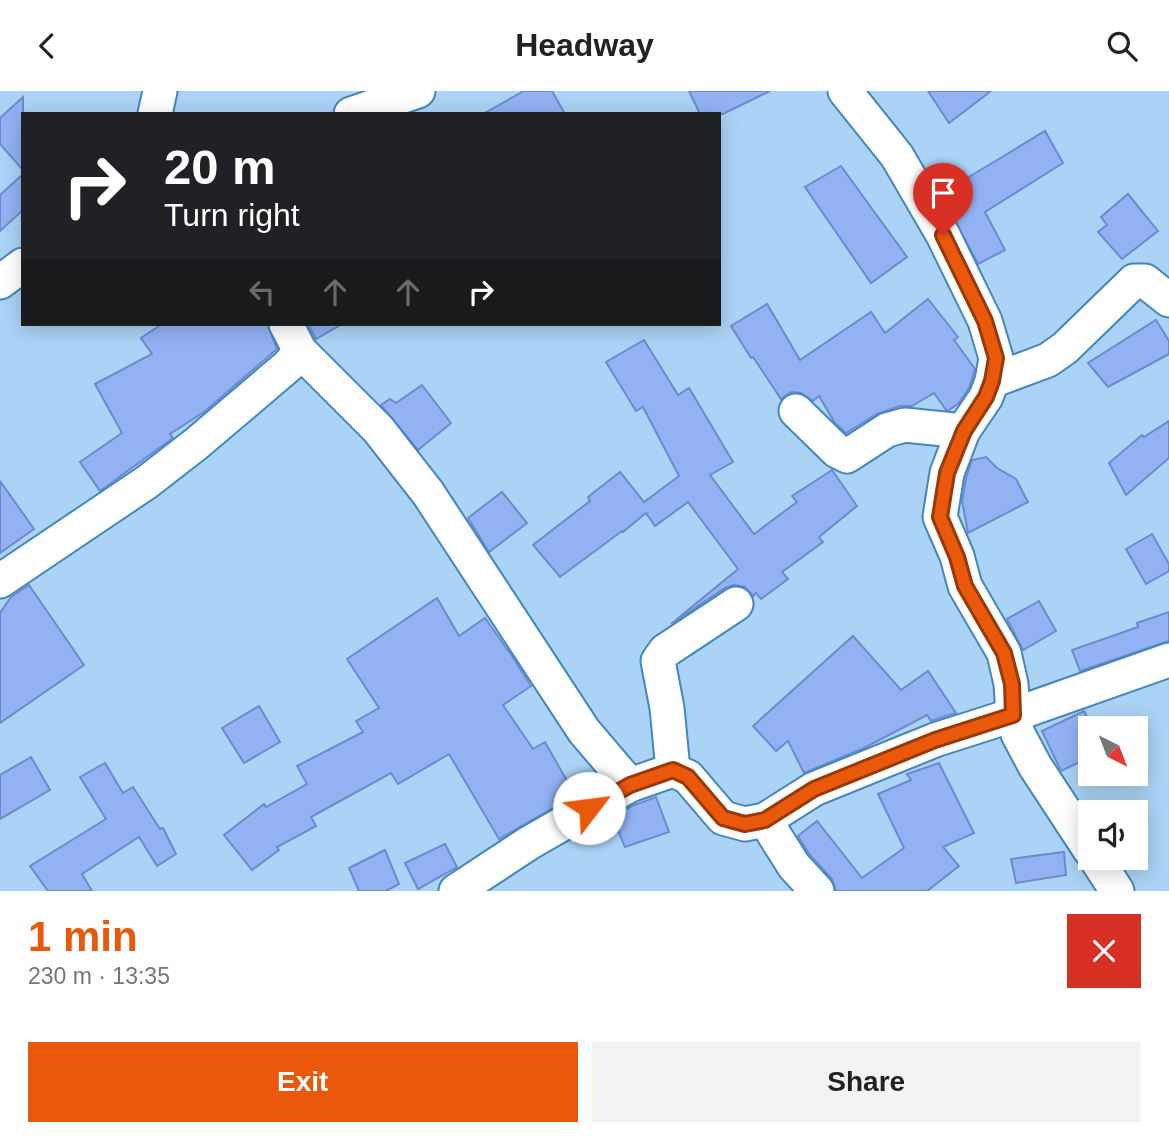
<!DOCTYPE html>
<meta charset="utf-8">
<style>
:root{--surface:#fff;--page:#f2f2f2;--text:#222;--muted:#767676;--accent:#ea580c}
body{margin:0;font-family:Arial,sans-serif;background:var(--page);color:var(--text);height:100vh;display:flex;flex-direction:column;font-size:26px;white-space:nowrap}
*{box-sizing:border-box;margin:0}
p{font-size:23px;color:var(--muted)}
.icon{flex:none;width:38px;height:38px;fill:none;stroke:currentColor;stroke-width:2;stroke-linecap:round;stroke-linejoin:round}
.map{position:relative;height:800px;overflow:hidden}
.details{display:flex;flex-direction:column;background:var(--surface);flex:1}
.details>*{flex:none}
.hud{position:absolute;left:21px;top:21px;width:700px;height:214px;border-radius:0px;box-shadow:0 4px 18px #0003;background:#202124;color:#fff;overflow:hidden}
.needle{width:46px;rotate:138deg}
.controls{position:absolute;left:1078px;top:625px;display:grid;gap:14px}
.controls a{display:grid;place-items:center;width:70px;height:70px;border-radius:0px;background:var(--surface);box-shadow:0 4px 18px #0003;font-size:35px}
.pin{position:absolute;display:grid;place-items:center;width:60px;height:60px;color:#fff;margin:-72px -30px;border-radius:50% 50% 50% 0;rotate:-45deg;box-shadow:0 0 7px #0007}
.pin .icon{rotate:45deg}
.me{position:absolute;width:77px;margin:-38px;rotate:60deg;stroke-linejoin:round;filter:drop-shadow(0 0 5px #0008)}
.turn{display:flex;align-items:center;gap:24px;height:147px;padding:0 28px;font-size:32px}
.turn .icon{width:91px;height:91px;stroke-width:2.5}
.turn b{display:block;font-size:49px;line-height:60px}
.lanes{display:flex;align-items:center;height:66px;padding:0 28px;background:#0003;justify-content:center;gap:35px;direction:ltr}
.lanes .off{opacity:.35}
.round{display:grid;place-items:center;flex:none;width:74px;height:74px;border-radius:0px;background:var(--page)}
.summary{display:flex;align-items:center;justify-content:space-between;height:119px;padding:0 28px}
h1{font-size:42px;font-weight:600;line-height:52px;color:var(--accent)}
.button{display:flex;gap:14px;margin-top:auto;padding:14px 28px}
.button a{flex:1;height:80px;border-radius:0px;background:var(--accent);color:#fff;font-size:28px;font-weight:600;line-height:80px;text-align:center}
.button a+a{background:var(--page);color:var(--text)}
header{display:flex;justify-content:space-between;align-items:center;height:91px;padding:0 28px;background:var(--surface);font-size:32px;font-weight:600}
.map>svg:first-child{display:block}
</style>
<header><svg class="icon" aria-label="back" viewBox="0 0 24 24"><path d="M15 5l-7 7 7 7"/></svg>Headway<svg class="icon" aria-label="search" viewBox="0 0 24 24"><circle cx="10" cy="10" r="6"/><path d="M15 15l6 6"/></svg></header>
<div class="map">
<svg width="1169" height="800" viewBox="0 0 1169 800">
<rect width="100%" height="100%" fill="#abd3f5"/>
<!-- building -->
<g fill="#92b2f3" stroke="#6b8bcc" stroke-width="2">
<path d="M524,0H552L565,23H483Z"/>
<path d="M689,0H770L723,23H700Z"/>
<path d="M928,0H991L949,32Z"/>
<path d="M23,6V79L0,53V27Z"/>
<path d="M1045,40L1063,72L985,121L1005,159L978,173L937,96L956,87L959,92Z"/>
<path d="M841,75L907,166L871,192L805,96Z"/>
<path d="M23,83V119L0,140V104Z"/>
<path d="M1128,103L1158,140L1122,168L1098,141L1107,134L1101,126Z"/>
<path d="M928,208L958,246L954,249L975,278L969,297L959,312L949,319H946L934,302L912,315H900L877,323L846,342L835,332L819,305L813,310L801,302L791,301L781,308L753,266L751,267L731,235L767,213L800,269L871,221L885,242Z"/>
<path d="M1156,229L1169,250V263L1108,296L1088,272Z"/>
<path d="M162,233H267L277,258L204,321L170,343L173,347L100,400L80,371L122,342L95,293L152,263L141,247Z"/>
<path d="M308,233H342L316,248Z"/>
<path d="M644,249L678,304L689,297L733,371L710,384L754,443L797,411L792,405L832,379L857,415L819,446L823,451L782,481L788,488L761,508L756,502L753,505L745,496L734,494L725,497L671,533L738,478L688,411L655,435L646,422L623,441L622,440L560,486L533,454L590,410L588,406L620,381L644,411L679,385L643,316L636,320L606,271Z"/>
<path d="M422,294L451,332L418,359L381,314L390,308L396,312Z"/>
<path d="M1169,330V367L1126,404L1109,372L1142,344L1144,346Z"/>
<path d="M986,366L997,377L1016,388L1028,411L968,442L962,410L966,387L972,369Z"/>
<path d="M0,390L34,438L0,462Z"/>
<path d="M502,401L527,432L489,461L468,427Z"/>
<path d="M1152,443L1169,473V480L1146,493L1126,458Z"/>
<path d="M29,494L84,574L0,632V522L11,506Z"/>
<path d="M437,507L459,545L485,527L512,565L531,595L503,614L533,658L545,651L575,704L499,748L449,663L398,693L391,682L311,726L316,735L277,756L279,759L252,779L224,744L264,713L266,716L307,693L297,675L363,641L356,630L379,617L347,568Z"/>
<path d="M1039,510L1056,540L1023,559L1007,528Z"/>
<path d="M1169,521V550L1080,580L1072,559L1138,536L1137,532Z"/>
<path d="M853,545L901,599L928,580L956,622L931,630L927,624L864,657L804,682L788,650L776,660L753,635Z"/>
<path d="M259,615L280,651L244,672L222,637Z"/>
<path d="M1084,620L1090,632V666L1061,680L1042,640Z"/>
<path d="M31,666L50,699L0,728V684Z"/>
<path d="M105,672L123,702L133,696L160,738L163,737L176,763L157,775L139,746L82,783L92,800H48L30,775L106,728L80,686Z"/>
<path d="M939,672L974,742L943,756L959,775L927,800H836L832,788L809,763L798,745L817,730L862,787L904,757L878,703L911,689L907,683Z"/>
<path d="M656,706L669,741L625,756L612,726L632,715Z"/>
<path d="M445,753L457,776L418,798L405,772Z"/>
<path d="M385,759L399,793L386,800H359L349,777Z"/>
<path d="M1064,761L1066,784L1016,792L1011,768Z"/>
</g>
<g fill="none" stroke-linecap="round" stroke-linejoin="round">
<!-- minor casing -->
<g stroke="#4387bc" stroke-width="37">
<g id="minor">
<path d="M845,0L897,65L943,144L985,230L996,267L992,290L986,306L963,340L947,382L940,426L957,465L965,495L1004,562L1011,593L1013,624L1018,643L1035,675L1090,759"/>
<path d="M155,23L160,0"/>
<path d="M351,23L418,0"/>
<path d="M0,191L23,174"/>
<path d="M286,233L300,260L378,338L428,402L584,640L630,694L529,752L456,800"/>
<path d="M992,290L1048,269L1065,257L1134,190H1145L1169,209"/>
<path d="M796,320L837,360L847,365L887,339L905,334L963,340"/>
<path d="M0,490L147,391L196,353L289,274L300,260"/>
<path d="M673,679L667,617L658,570L665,560L736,513"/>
<path d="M630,694L673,679L688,686L723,727L745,733L765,729L814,698L935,649L1013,624L1169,569"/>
<path d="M765,729L794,775L817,800"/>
<path d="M1095,766L1117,800"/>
</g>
</g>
<!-- minor -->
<use href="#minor" stroke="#fff" stroke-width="33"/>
</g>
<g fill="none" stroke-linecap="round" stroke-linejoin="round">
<!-- route casing -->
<g stroke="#983908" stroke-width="18">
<path id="route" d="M589,717L630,694L673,679L688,686L723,727L745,733L765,729L814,698L935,649L1013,624L1012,593L1004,562L965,495L957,466L940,426L947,382L964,340L986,306L992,290L996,267L985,230L943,144"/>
</g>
<!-- route -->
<use href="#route" stroke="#ea580c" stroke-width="12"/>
</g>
</svg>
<div class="controls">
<a><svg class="needle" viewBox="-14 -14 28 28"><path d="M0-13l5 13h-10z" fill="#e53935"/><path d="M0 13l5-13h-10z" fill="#767676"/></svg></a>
<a><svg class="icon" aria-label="sound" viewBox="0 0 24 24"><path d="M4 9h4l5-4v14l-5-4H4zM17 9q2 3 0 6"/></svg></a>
</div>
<div class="pin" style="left:943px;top:144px;background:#d93025"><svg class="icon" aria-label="arrive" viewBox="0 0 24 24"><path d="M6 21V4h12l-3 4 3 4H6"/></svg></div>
<svg class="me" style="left:589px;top:717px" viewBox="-20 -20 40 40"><circle r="19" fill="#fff"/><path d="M0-13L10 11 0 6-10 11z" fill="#ea580c"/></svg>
<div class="hud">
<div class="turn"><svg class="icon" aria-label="right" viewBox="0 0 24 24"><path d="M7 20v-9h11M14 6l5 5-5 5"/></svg><div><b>20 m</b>Turn right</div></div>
<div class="lanes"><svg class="icon off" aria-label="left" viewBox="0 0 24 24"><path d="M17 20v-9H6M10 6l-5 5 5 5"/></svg><svg class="icon off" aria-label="ahead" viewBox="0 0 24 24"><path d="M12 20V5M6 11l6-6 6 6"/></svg><svg class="icon off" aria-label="ahead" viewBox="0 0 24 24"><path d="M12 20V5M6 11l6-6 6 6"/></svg><svg class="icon" aria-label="right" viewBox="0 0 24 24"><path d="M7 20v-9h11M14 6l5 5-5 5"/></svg></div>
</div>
</div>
<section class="details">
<div class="summary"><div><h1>1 min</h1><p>230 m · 13:35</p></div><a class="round" style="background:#d93025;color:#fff"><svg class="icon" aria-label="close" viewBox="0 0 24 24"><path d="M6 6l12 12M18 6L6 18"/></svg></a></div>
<div class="button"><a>Exit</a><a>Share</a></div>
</section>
